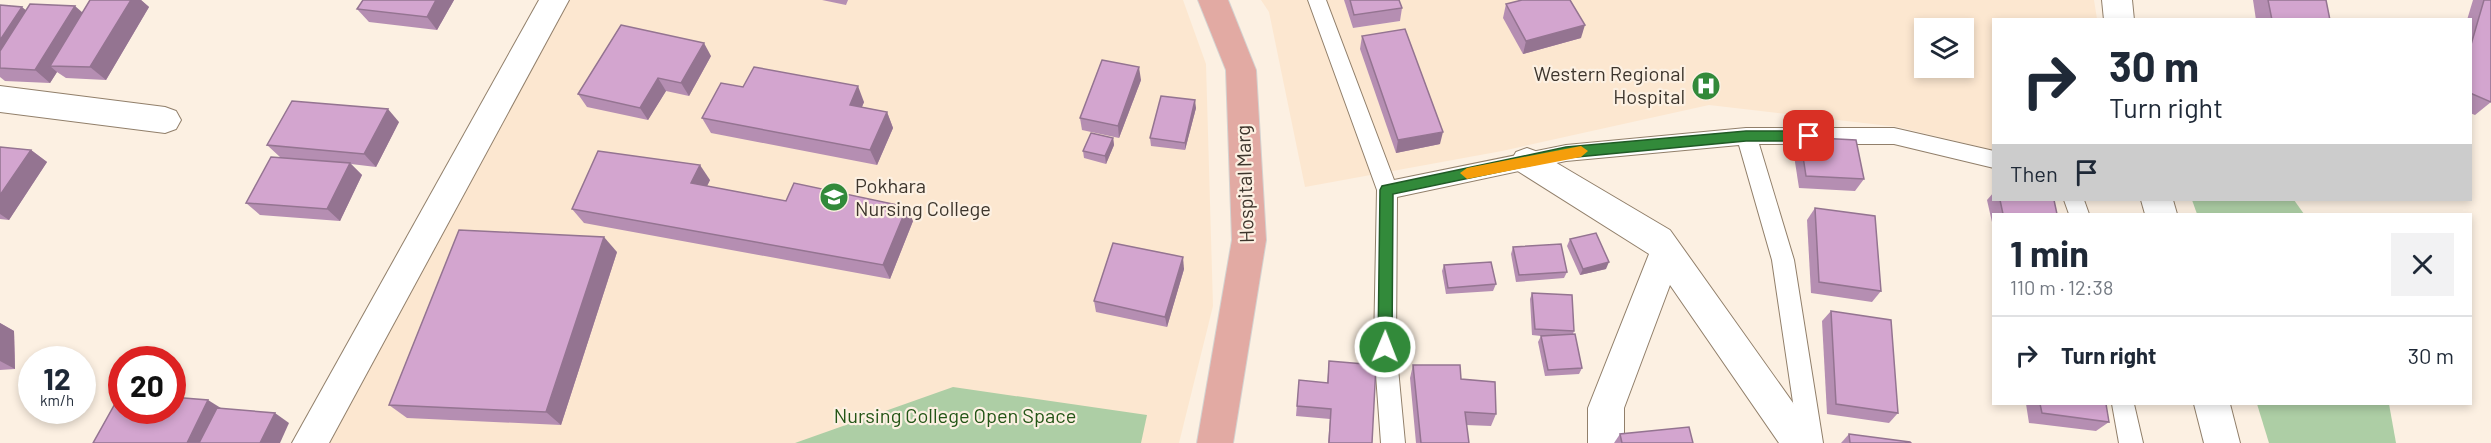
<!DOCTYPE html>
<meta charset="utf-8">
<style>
:root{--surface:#fff;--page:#f2f2f3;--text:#1f2937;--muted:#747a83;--line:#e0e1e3}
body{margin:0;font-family:Barlow,sans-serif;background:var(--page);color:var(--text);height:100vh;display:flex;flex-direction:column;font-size:22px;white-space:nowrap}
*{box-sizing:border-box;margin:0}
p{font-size:20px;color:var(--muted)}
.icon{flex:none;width:33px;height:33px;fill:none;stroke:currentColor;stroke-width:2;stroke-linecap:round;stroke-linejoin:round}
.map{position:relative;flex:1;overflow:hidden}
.details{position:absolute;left:1992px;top:213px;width:480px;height:192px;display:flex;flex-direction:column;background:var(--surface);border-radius:0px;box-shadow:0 3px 9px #0003}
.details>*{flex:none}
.hud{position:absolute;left:1992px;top:18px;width:480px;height:183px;border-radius:0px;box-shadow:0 3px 9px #0003;background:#fff;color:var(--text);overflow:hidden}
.buttons{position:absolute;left:1914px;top:18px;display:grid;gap:12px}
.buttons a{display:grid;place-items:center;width:60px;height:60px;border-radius:0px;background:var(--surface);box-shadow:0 3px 9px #0003;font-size:30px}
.speed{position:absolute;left:18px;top:346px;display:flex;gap:12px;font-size:30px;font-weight:700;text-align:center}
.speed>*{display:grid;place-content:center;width:78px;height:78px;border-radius:50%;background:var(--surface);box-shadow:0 3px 9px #0003;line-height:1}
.speed small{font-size:15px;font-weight:400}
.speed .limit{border:9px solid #d22;background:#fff;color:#111}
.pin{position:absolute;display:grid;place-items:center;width:51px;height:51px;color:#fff;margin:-26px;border-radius:12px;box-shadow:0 3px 9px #0006}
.me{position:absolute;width:66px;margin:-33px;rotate:1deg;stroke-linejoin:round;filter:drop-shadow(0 0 4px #0008)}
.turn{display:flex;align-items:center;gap:21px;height:126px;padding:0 18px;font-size:27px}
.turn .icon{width:78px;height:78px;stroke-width:2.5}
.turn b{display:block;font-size:42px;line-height:51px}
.then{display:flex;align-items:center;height:57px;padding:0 18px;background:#0003;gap:12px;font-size:22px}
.round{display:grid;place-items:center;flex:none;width:63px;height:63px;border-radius:0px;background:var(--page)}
.headline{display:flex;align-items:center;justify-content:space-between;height:102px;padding:0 18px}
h1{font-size:36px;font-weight:700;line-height:45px}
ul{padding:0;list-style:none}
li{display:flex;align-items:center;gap:18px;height:78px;padding:0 18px;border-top:2px solid var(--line)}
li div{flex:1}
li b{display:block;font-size:22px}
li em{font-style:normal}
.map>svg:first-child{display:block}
</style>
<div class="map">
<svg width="2491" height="443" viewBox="0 0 2491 443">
<rect width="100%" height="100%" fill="#fcf0e2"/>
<!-- built -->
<g fill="#fce7d0" fill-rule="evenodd">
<path d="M561,0H1183L1206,64L1213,306L1179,443H323Z"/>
<path d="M1261,0H1344L1353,28L1400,21L1393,0H2094L2097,19L1994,20L1993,150L1898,127L1709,105L1502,151L1305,187L1269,12ZM1924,28H1964V68H1924Z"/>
</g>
<!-- green -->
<g fill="#adcea5">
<path d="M2192,200H2294L2304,214H2197Z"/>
<path d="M953,387L1147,415L1141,443H795Z"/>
<path d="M2257,404H2389L2396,443H2269Z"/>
</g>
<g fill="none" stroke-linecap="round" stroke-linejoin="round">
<!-- service casing -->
<g stroke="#917f6a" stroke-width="2">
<g id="service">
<path d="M1308,0H1326L1394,180L1566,145L1746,128H1894L1994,151V168L1894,144H1759L1794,260L1823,443H1799L1772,260L1739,145L1566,161L1397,197L1396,347L1405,443H1381L1374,347L1377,190Z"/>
<path d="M2064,200H2084L2089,214H2069Z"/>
<path d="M2112,404H2134L2143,443H2119Z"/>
</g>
</g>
<!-- minor casing -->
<g stroke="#917f6a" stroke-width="2">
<g id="minor">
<path d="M539,0H569L329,443H292Z"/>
<path d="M2102,0H2132L2134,20H2104Z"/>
<path d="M0,86L165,107L176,111L181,120L176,129L165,133L0,112Z"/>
<path d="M1527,148L1538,152L1670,230L1813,431L1818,443H1779L1670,285L1624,408V443H1588V408L1649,254L1516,170L1511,161L1516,152Z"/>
<path d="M2141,200H2173L2177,214H2145Z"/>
<path d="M2194,404H2230L2240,443H2204Z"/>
</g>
</g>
<!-- primary casing -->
<g stroke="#d4d3d1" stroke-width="2">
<path id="primary" d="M1198,0H1228L1256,70L1266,240L1233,443H1197L1232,240L1226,70Z"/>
</g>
<!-- service -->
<use href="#service" fill="#fff" fill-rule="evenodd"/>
<!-- minor -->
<use href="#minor" fill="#fff" fill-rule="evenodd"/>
<!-- primary -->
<use href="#primary" fill="#e2aaa3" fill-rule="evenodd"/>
</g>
<!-- wall -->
<g fill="#b58eb2">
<path d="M90,0H141L149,7L106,80L66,78L57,72L50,83L5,81L0,77V5L26,10L83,13Z"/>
<path d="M363,0H454L437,30L369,22L357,9Z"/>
<path d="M822,0H848L846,5Z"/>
<path d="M1344,0H1399L1402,8L1400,21L1353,28Z"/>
<path d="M2253,0H2326L2330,20H2256Z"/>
<path d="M2473,0H2491V102L2475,115L2470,113V20H2467Z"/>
<path d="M1506,4L1581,38L1523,54L1503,18Z"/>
<path d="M1362,36L1440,144L1396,153L1360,49Z"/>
<path d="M711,56L689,96L666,91L648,120L587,107L578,94Z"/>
<path d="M1141,80L1119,138L1082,130L1080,118Z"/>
<path d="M743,87L864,102L862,107L887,112L893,128L877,165L711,133L702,118Z"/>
<path d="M1196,108L1185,150L1151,146L1150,138Z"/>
<path d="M399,122L376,167L351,164L362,175L340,221L260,215L246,203L280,157L267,145Z"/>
<path d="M1800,137L1864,179L1855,191L1799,188L1793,149Z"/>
<path d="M1113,138L1114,145L1106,164L1084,158L1083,151Z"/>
<path d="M0,147L31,150L47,162L9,220L0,219Z"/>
<path d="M710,180L707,186L786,201L913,221L890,279L584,223L572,209Z"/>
<path d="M1994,192V200H2054L2057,214H1994V231L1987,200Z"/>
<path d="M1815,208L1881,291L1872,302L1811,293L1807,220Z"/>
<path d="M1570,239L1606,269L1580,275L1567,246Z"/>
<path d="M1513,247L1567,272L1564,278L1516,282L1511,254Z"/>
<path d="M617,252L561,425L407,418L389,405Z"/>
<path d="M1444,265L1496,284L1493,291L1446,294L1442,271Z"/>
<path d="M1184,269L1167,327L1096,312L1094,301Z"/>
<path d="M1532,293L1574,331L1573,334L1582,368L1579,374L1545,376L1538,342L1541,336L1532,335L1530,299Z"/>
<path d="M1831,311L1898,413L1889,423L1827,414L1822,321Z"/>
<path d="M0,323L14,331L15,369L0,370Z"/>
<path d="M1329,361L1372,443H1328L1330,419L1296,416L1299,380L1327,383Z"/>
<path d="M1413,365L1461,379L1496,414L1491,426L1466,425L1469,443H1416L1410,378Z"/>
<path d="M2026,404H2106L2109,422L2096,431L2029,423Z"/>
<path d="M1620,434L1693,443H1614Z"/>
<path d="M1849,434L1911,443H1841Z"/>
</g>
<!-- shaded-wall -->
<g fill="#947491">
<path d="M131,0H141L149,7L106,80L90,67Z"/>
<path d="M436,0H454L437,30L427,17Z"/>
<path d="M75,6L90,19L50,66L57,72L50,83L35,70Z"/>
<path d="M22,7L38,20L0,68V40Z"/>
<path d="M1585,25L1581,38L1523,54L1526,41Z"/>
<path d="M704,43L711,56L689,96L681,83Z"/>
<path d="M1139,67L1141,80L1119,138L1118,126Z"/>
<path d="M658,78L666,91L648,120L640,108Z"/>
<path d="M858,86L864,102L856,120L850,105Z"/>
<path d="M1195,100L1196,108L1185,150V143Z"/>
<path d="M388,109L399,122L376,167L364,154Z"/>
<path d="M887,112L893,128L877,165L870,150Z"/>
<path d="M1443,132L1440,144L1396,153L1398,140Z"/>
<path d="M1113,138L1114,145L1106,164L1105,156Z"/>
<path d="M31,150L47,162L9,220L0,214V195Z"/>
<path d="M350,163L362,175L340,221L327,209Z"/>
<path d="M700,165L710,180L701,198L691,183Z"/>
<path d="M907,207L913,221L890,279L883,265Z"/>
<path d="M604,237L617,252L561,425L546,412Z"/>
<path d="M1183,257L1184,269L1167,327L1165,317Z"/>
<path d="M1609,262L1606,269L1580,275L1583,269Z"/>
<path d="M0,323L14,331L15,369L0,361Z"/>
<path d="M208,400L224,410L208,443H187Z"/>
<path d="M275,413L289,423L280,443H260Z"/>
</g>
<!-- building -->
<g fill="#d3a5cf" stroke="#947491" stroke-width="1.5">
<path d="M90,0H131L90,67L50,66Z"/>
<path d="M363,0H436L427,17L357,9Z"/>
<path d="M1350,0H1399L1402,8L1354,15Z"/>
<path d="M1522,0H1570L1585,25L1526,41L1506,4Z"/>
<path d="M2268,0H2326L2330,20H2272Z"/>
<path d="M2484,0H2491V102L2470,93V48Z"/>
<path d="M30,4L75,6L35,70L0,68V51Z"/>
<path d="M0,5L22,7L0,40Z"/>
<path d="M621,25L704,43L681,83L658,78L640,108L578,94Z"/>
<path d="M1405,29L1443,132L1398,140L1362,36Z"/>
<path d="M1102,60L1139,67L1118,126L1080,118Z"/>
<path d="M754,67L858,86L850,105L887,112L870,150L702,118L721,83L743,87Z"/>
<path d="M1161,96L1195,100L1185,143L1150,138Z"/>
<path d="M292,101L388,109L364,154L267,145Z"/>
<path d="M1091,133L1113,138L1105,156L1083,151Z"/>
<path d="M1800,137L1856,140L1864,179L1806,176Z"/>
<path d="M0,147L31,150L0,195Z"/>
<path d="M598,151L700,165L691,183L786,201L794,183L907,207L883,265L572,209Z"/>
<path d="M271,157L350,163L327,209L246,203Z"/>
<path d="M2000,200H2054L2057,214H2003Z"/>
<path d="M1815,208L1875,216L1881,291L1819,282Z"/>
<path d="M459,230L604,237L546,412L389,405Z"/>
<path d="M1596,233L1609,262L1583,269L1570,239Z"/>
<path d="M1113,243L1183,257L1165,317L1094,301Z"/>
<path d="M1561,244L1567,272L1519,275L1513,247Z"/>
<path d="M1491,262L1496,284L1448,288L1444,265Z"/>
<path d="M1532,293L1572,295L1574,331L1535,329Z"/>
<path d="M1831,311L1891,320L1898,413L1836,404Z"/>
<path d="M1575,334L1582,368L1548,370L1541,336Z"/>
<path d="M1329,361L1376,365L1372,443H1329L1331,409L1297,406L1299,380L1328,383Z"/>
<path d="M1413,365H1460L1461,379L1495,382L1496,414L1465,412L1469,443H1421Z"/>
<path d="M121,393H122V411H172V397L208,400L187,443H93Z"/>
<path d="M2040,404H2106L2109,422L2042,413Z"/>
<path d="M217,408L275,413L260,443H199Z"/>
<path d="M1689,427L1693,443H1622L1620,434Z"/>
<path d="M1849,434L1910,442L1911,443H1850Z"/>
</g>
<!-- route -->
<path fill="#328a3a" stroke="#205a26" stroke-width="1.5" d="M1746,131H1809L1816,136L1809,141H1746L1566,158L1393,194L1392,347L1390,352L1385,353L1380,352L1378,347L1380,190L1382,186L1566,147Z"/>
<!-- slow -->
<path fill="#f59e0b" d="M1581,146L1588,151L1581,157L1467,179L1460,173L1467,168Z"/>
<!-- icons -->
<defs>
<g id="hospital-disc" transform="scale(1.5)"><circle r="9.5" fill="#328a3a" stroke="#fcf0e2"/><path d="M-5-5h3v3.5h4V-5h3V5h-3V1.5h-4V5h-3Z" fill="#fff"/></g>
<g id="university-disc" transform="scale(1.5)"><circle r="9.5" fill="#328a3a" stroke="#fcf0e2"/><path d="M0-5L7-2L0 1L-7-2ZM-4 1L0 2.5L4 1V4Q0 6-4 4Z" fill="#fff"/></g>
</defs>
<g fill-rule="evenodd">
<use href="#hospital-disc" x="1706" y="86"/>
<use href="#university-disc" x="834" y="197"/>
</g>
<g text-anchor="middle" stroke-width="4.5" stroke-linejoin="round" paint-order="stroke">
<!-- poi labels -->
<g font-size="20" fill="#3d352c" stroke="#fcf0e2" text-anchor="end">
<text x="1685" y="81">Western Regional<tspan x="1685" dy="23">Hospital</tspan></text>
<text x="855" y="193" text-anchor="start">Pokhara<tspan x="855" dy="23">Nursing College</tspan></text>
</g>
<!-- street labels -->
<g font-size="20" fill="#3d352c" stroke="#fcf0e2">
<text transform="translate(1245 184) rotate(-92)" y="7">Hospital Marg</text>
</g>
<!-- park labels -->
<g font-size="20" fill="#235516" stroke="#fcf0e2">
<text x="955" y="423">Nursing College Open Space</text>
</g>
</g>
</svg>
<div class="buttons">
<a><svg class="icon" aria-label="layers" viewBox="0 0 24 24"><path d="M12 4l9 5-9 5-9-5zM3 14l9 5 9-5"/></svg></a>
</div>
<div class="speed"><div>12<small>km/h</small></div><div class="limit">20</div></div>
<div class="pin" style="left:1809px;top:136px;background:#d93025"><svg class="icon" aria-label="arrive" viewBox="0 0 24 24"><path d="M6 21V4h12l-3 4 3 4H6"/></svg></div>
<svg class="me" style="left:1385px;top:347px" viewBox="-20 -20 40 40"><circle r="17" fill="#328a3a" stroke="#fff" stroke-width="3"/><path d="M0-11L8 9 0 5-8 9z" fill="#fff"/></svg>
<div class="hud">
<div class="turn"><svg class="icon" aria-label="right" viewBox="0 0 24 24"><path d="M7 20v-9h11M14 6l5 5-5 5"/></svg><div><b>30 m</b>Turn right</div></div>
<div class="then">Then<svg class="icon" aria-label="arrive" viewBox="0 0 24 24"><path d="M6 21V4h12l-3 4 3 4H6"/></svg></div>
</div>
<section class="details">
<div class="headline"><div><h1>1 min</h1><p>110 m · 12:38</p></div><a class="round"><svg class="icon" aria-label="close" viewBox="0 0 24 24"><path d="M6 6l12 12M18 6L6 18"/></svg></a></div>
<ul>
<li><svg class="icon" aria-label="right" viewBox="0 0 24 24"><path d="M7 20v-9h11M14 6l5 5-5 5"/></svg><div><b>Turn right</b></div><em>30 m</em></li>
</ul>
</section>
</div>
